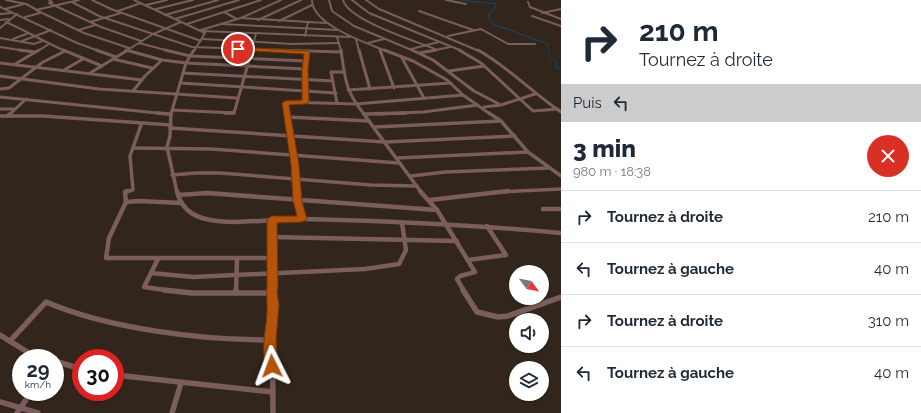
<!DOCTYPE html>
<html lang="fr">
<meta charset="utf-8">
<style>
:root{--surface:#fff;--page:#f6f6f7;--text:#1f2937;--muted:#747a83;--line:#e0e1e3}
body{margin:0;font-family:Raleway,sans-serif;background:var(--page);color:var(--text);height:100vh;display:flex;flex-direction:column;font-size:15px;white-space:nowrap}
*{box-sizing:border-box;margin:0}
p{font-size:13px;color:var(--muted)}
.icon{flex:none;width:22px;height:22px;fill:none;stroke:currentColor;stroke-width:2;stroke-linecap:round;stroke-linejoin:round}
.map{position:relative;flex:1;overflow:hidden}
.sheet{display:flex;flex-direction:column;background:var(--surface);width:360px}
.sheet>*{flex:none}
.banner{background:#fff;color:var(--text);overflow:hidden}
.needle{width:26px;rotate:122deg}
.buttons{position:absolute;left:509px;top:265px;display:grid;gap:8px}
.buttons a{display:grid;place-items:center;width:40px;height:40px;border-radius:50%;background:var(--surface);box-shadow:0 1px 3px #0004;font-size:20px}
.speed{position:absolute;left:12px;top:349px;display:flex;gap:8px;font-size:20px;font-weight:700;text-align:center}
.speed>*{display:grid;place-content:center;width:52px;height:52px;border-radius:50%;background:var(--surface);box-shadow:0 1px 3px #0004;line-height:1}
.speed small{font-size:10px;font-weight:400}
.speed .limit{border:6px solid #d22;background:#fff;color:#111}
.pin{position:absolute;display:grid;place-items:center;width:34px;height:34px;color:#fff;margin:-17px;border:2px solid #fff;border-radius:50%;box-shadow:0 1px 4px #0007}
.me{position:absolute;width:44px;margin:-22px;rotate:357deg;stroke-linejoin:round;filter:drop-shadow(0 0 3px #0008)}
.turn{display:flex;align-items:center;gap:14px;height:84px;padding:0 12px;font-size:18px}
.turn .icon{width:52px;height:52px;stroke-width:2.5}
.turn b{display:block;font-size:28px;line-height:34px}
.then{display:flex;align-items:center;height:38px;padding:0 12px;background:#0003;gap:8px;font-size:15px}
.round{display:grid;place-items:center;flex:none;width:42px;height:42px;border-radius:21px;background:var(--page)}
.headline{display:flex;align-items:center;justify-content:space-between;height:68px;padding:0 12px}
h1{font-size:24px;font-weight:800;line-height:30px}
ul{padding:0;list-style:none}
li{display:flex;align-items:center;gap:12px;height:52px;padding:0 12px;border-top:1px solid var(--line)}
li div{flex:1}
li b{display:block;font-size:15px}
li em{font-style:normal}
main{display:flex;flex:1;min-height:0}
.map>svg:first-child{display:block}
</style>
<main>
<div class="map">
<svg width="561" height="413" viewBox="0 0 561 413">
<rect width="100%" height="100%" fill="#32261c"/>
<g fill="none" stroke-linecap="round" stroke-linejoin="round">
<!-- stream -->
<path stroke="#0f476e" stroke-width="1" d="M461,0L496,4L494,10L489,13V19L493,24L548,44C547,53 550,58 557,62L556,68H561"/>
<!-- minor-far4 -->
<g stroke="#7a5d5c" stroke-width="2">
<path d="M6,0L26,4L37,10"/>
<path d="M49,0L52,2L49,3L101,27L141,41"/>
<path d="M92,0L111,9L201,41"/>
<path d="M134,0L205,33L194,51"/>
<path d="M312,0C312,25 367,43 386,51"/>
<path d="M329,0L332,11L354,26L414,51"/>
<path d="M343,0C348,20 415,41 435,49"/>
<path d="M352,0L369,13L462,51"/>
<path d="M366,0L379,9L479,51"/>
<path d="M446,0L466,4"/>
<path d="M72,2L99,16L192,47L304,51"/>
<path d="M528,2L530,7L561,19"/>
<path d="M146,5L167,0"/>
<path d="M0,7L77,43L99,51"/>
<path d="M5,9L24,4"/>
<path d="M156,9L193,0"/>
<path d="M36,10L84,33L129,48"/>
<path d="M36,10L79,0"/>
<path d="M118,11L141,3"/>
<path d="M419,11L473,30"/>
<path d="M224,12L237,19"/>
<path d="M542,13L561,9"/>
<path d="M0,14L11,13"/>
<path d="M165,15L218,0"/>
<path d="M532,16L561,26"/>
<path d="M25,17L40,13"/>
<path d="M241,18L326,23"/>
<path d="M175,19L239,0"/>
<path d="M0,20L9,19"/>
<path d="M258,20L301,0"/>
<path d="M279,21L312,5"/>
<path d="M6,22C26,31 45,42 65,51"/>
<path d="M90,22L121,13"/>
<path d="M187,24L261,0"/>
<path d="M221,24L338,30"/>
<path d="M0,28L17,14"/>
<path d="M79,30L95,25"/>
<path d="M201,30L241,18L281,0"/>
<path d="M203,31L350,37"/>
<path d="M305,36L308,22"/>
<path d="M448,36L481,29L508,44H535"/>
<path d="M337,37L341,51"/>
<path d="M0,38L34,44L42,41"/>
<path d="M13,39L29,33"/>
<path d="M203,39L292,44L339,43"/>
<path d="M356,39L359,51"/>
<path d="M22,41L51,30"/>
<path d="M139,43L169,51"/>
<path d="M368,43L384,39"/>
<path d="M0,47L26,51"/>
<path d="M380,49L381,51"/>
<path d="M411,49L439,42"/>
<path d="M126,50L129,51"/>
<path d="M38,51L49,44"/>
<path d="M126,51L153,34L181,22"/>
<path d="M251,51L256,34"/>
<path d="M431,51L450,47"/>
</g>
<!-- minor-far3 -->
<g stroke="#7a5d5c" stroke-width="3">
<path d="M19,50L35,52"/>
<path d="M63,50L102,66"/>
<path d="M96,50L116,57"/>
<path d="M126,50L162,60L186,63L305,69"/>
<path d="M165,50L190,56L306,61"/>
<path d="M274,50L341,52"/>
<path d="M341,50C345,78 345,91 364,114"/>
<path d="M359,50L370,89"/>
<path d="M380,50L394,88"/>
<path d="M384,50L413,61L447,80L463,95L490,114"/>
<path d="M412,50L433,60L474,91L499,104"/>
<path d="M459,50L481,63L533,111L558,109"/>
<path d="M478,50C508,67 532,92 561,112"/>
<path d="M419,53L436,50"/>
<path d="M402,58L424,98"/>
<path d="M113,59L152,68"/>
<path d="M0,63L142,80"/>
<path d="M15,64L39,50"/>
<path d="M64,70L83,59"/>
<path d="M449,71L484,66"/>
<path d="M90,73L128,50"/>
<path d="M183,73L333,81"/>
<path d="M0,76L99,89L237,98"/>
<path d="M180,83L336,93"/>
<path d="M0,89L9,88L43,62L65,51"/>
<path d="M348,90L451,83"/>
<path d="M133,91L145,76L162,60"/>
<path d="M0,97L167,114"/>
<path d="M306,102L305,69L307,52"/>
<path d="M337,103L331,72H345"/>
<path d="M484,107L501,105L535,94"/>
<path d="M0,109H14"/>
<path d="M172,110L234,113L252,50"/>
<path d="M10,114L26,99"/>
<path d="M171,114L186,63L194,50"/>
<path d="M288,114L286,102L356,104L463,95"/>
<path d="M377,114L423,112L478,105"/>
</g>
<!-- minor-far2 -->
<g stroke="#7a5d5c" stroke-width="3.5">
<path d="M157,113L171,114"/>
<path d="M171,113L170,136L167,147L177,192"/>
<path d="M225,113H234"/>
<path d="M288,113L295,165L297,192"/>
<path d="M363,113L421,192"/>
<path d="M489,113L501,121L528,152L561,176"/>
<path d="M365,114L406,113"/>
<path d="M0,116H43L171,125"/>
<path d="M7,116L11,113"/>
<path d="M287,117L369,121"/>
<path d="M375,127L501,121"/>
<path d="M170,128L385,142L515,136"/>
<path d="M133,148L211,149L399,163"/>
<path d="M397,158L528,152"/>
<path d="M172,175L196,173H220L371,185L417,186"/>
<path d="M411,176L445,172L549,168"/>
<path d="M125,192L133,190L130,156L141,125"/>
<path d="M499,192L561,189"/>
</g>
<!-- minor-far1 -->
<g stroke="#7a5d5c" stroke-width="4.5">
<path d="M128,191L125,192L126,202L109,238L106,258H272"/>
<path d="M177,191C180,206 191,216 206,219C235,226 272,218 303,219C389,221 475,225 561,233"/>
<path d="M296,191L302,219"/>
<path d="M420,191L437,210L475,272L460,276L457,279L464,291"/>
<path d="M178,195L207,193L437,210"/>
<path d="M430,200L508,191"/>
<path d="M126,202L139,201L182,203"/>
<path d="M543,209H561"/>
<path d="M272,219V291"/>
<path d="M273,237L457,241"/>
<path d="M158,259L144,287L172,291"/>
<path d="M468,260L506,255L487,226"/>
<path d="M151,273L193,277L365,269L399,264L406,250L402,223"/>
<path d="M236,291L237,259"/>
</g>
<!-- minor -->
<g stroke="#7a5d5c" stroke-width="5.5">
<path d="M164,290L192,293H271"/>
<path d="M272,290L273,413"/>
<path d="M463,290L477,312L498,317L508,316L561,297"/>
<path d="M236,293V290"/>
<path d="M0,335L29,353L44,358"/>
<path d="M10,341L46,302C109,329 202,340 270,340"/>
<path d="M55,361L81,369"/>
<path d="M115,375L273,392"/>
<path d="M0,402L38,413"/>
<path d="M17,413L31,392"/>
<path d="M172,413L181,383"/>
</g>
</g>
<!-- route -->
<path fill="#b45309" stroke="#753606" d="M238,47L308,51L310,52L308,69L309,102L306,104L289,105L299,165L302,201L307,219L302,222L277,223L278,286L277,293L279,304L276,340L278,366L276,370L272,372L267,370C259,350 268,325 267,304C267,297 266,293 267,286V219L272,216H297L293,201L291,165L282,103L285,101L302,100V69L304,54L236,50Z"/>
</svg>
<div class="buttons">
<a><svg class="needle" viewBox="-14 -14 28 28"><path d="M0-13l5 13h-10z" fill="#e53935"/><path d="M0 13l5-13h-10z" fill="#747a83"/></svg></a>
<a><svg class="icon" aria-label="sound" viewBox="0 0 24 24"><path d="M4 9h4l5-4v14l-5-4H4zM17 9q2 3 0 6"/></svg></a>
<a><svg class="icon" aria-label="layers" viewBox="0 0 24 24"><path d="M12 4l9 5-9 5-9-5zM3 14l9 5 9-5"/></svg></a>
</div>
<div class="speed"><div>29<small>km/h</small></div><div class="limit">30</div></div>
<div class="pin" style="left:238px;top:49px;background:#d93025"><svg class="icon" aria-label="arrive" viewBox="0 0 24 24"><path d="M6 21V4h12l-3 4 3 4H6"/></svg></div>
<svg class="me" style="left:272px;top:366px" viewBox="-20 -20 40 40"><path d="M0-17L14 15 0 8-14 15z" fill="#b45309" stroke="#fff" stroke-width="4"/></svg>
</div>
<section class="sheet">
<div class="banner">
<div class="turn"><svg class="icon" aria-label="right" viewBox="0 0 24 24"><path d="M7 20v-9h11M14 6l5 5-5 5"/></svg><div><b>210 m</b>Tournez à droite</div></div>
<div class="then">Puis<svg class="icon" aria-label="left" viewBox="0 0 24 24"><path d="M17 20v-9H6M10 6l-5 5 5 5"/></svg></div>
</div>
<div class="headline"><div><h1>3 min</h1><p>980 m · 18:38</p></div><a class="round" style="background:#d93025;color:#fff"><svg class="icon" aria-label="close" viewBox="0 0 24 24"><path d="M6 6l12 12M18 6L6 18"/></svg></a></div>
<ul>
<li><svg class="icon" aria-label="right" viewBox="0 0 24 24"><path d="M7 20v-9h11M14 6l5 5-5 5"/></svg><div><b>Tournez à droite</b></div><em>210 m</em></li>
<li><svg class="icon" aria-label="left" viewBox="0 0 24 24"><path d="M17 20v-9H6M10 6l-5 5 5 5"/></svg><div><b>Tournez à gauche</b></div><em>40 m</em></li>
<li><svg class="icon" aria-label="right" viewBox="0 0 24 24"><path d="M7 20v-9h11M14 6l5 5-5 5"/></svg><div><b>Tournez à droite</b></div><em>310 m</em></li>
<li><svg class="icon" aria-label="left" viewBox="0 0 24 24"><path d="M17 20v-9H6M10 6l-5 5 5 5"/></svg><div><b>Tournez à gauche</b></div><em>40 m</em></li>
</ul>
</section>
</main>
